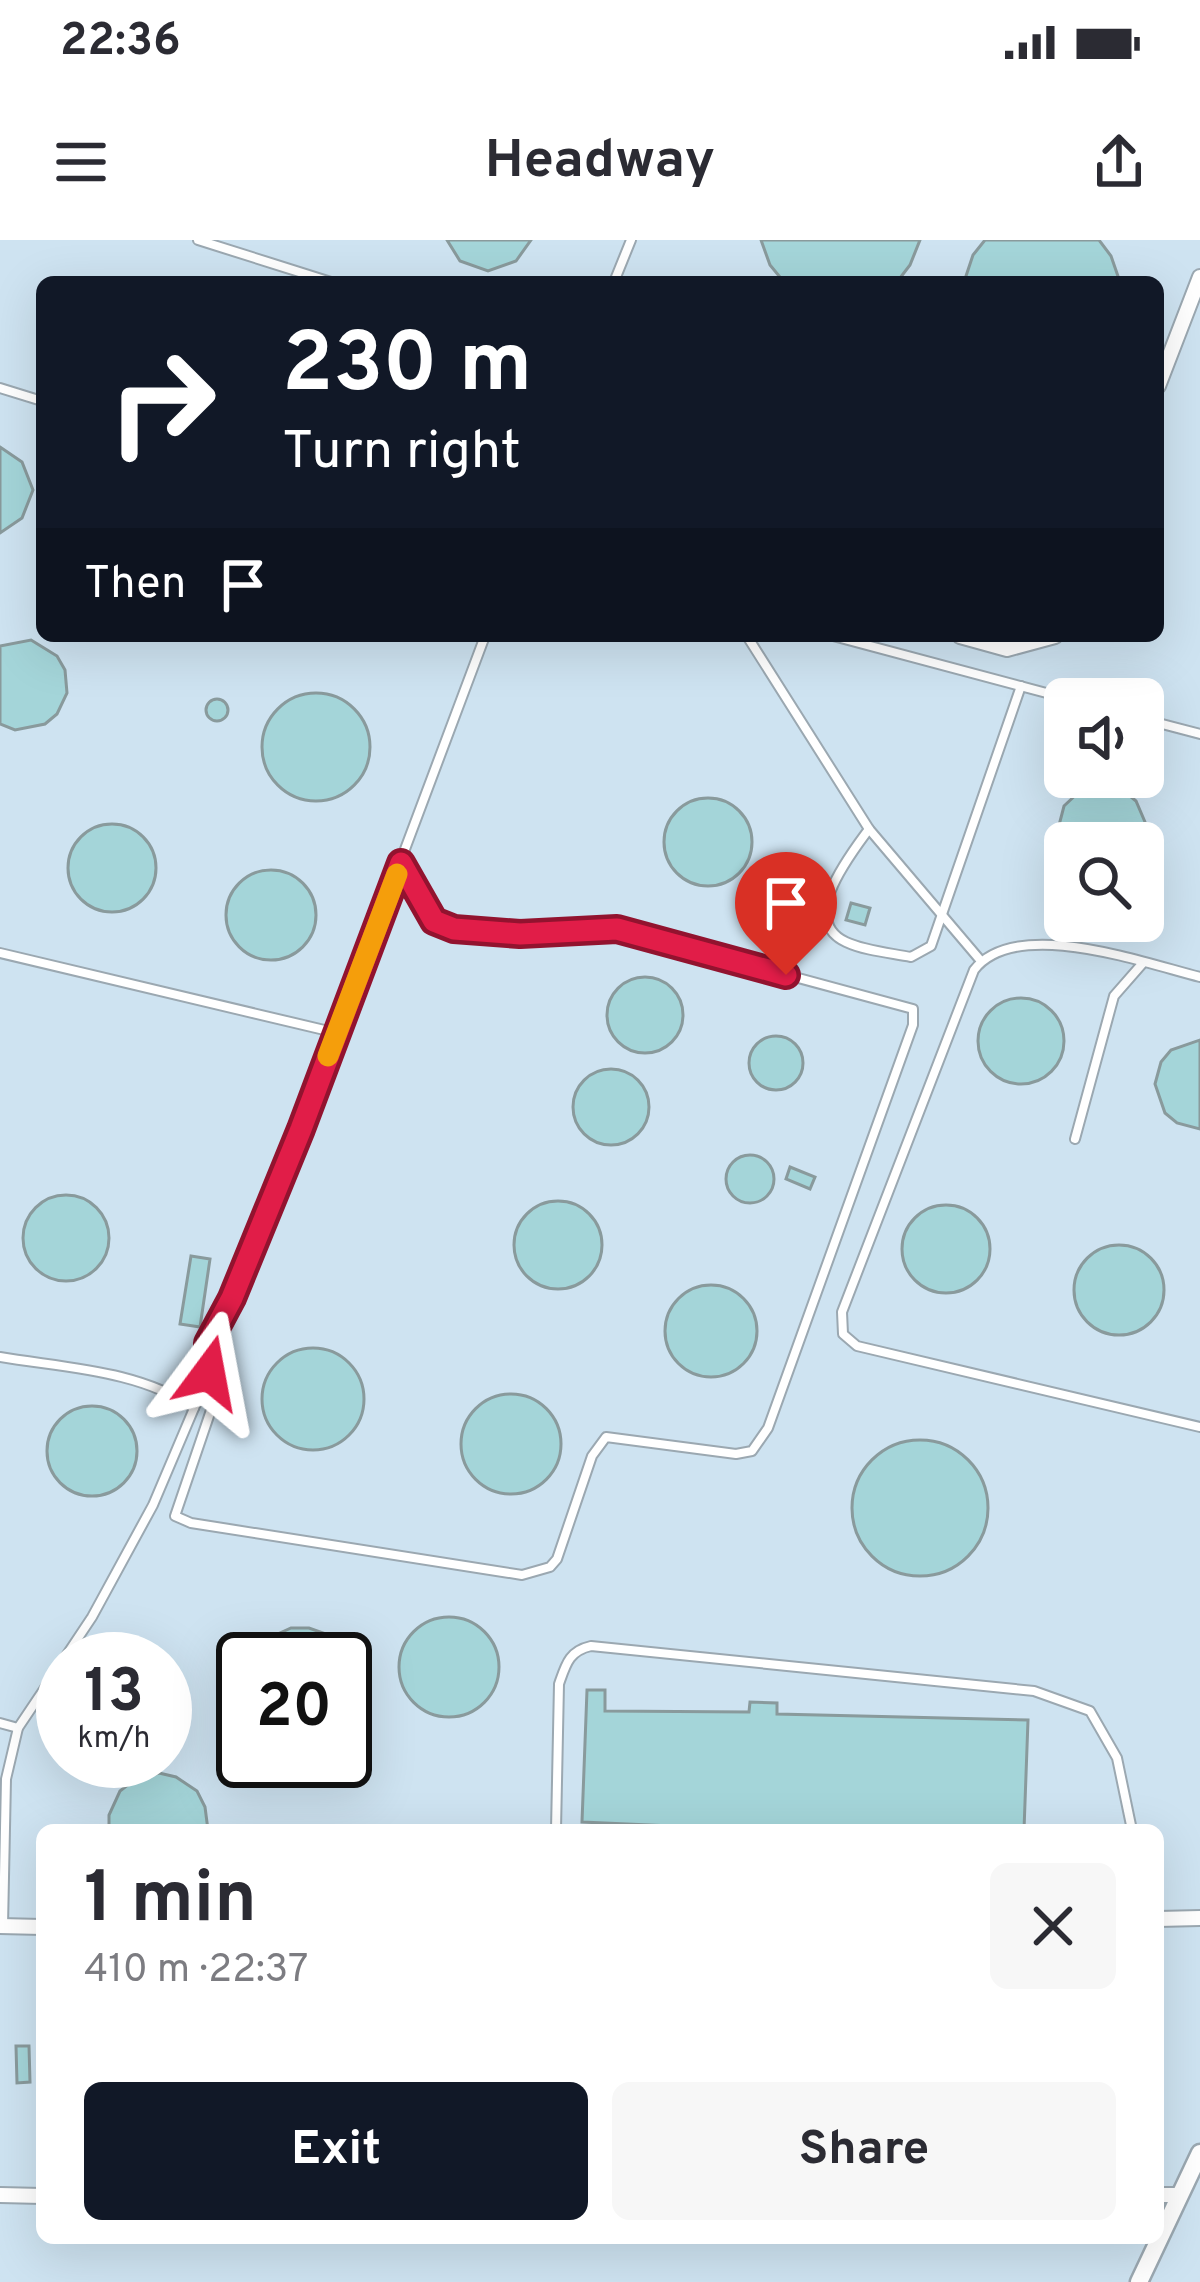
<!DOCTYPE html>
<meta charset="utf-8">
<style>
:root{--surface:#fff;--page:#f7f7f7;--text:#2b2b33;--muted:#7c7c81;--accent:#111827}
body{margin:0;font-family:Overpass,sans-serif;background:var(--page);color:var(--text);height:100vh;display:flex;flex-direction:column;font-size:45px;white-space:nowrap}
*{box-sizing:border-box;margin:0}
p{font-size:39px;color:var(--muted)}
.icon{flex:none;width:66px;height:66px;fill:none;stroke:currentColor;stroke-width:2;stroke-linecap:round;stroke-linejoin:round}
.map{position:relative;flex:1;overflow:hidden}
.side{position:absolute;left:36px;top:1584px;width:1128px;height:420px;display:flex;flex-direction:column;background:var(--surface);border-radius:18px;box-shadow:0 12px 48px #0002}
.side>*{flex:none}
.top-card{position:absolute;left:36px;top:36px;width:1128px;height:366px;border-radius:18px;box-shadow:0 12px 48px #0002;background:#111827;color:#fff;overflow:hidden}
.controls{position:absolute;left:1044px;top:438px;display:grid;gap:24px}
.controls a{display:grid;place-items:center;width:120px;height:120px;border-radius:18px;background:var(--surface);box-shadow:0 12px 48px #0002;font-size:60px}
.speed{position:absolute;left:36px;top:1392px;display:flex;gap:24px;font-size:60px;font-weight:700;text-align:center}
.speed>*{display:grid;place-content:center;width:156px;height:156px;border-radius:50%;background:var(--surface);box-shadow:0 12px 48px #0002;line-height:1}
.speed small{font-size:30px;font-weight:400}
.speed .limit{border:6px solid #111;border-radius:18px;background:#fff;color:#111}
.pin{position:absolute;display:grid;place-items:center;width:102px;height:102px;color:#fff;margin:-123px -51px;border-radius:50% 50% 50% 0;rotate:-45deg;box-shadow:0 0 12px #0007}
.pin .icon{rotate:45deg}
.me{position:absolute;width:132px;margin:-66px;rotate:13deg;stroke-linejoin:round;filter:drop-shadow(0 0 9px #0008)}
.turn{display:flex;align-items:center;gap:42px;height:252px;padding:0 48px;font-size:54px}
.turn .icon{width:156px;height:156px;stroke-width:2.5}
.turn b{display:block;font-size:84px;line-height:102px}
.then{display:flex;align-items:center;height:114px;padding:0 48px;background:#0003;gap:24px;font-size:45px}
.round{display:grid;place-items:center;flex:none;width:126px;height:126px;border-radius:18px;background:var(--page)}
.overview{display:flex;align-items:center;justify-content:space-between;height:204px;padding:0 48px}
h1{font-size:72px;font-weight:700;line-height:90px}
.cta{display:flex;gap:24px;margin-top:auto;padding:24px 48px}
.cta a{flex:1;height:138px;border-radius:18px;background:var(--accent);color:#fff;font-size:48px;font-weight:700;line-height:138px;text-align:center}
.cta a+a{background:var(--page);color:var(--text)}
.status{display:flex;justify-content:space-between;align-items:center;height:84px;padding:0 60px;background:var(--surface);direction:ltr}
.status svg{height:33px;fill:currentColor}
header{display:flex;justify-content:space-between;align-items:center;height:156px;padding:0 48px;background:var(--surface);font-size:54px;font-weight:700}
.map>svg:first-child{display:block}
</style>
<div class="status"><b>22:36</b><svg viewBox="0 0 49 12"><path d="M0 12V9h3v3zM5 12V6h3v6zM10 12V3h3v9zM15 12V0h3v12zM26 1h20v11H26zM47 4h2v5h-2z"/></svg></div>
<header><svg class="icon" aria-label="menu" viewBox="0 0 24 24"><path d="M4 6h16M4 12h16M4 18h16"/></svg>Headway<svg class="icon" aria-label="share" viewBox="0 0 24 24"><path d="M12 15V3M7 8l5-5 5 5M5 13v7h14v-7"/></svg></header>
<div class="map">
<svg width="1200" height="2042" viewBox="0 0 1200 2042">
<rect width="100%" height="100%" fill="#e0eef8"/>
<!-- built -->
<path fill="#cee3f1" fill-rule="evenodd" d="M0,0H1200V2042H0ZM42,42H1158V396H42ZM1065,459H1143V537H1065ZM1065,603H1143V681H1065ZM63,1419H165V1521H63ZM243,1419H345V1521H243ZM42,1590H1158V1998H42Z"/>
<!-- building -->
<g fill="#a4d5d9" stroke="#899a9c" stroke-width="3">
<path d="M447,0H531L516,21L488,31L460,21Z"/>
<path d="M761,0H920L910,25L897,42H784L770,25Z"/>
<path d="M985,0H1099L1111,16L1120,42H964L973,15Z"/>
<path d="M0,207L22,222L33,250L22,278L0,293Z"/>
<path d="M31,400L57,416L65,430L67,453L57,474L45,484L15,490L0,484V406Z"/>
<circle cx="316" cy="507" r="54"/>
<circle cx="217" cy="470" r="11"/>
<path d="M1102,545L1124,551L1136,561L1145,582L1144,603H1060L1058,589L1064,566L1081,550Z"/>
<circle cx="708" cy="602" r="44"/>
<circle cx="112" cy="628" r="44"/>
<circle cx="271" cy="675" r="45"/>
<path d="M851,663L870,668L865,685L846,680Z"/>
<circle cx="645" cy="775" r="38"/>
<circle cx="1021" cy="801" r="43"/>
<circle cx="776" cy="823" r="27"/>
<path d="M1200,800V889L1177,883L1165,873L1155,844L1161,822L1171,810Z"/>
<circle cx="611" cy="867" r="38"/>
<circle cx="750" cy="939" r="24"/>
<path d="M790,927L815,937L810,949L786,939Z"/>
<circle cx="66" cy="998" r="43"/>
<circle cx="558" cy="1005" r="44"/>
<circle cx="946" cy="1009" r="44"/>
<circle cx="1119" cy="1050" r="45"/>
<path d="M191,1016L210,1019L200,1087L180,1084Z"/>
<circle cx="711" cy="1091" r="46"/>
<circle cx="313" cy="1159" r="51"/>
<circle cx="511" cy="1204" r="50"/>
<circle cx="92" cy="1211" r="45"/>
<circle cx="920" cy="1268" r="68"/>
<circle cx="449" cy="1427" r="50"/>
<path d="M291,1388H309L326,1394L348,1419H252L267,1399Z"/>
<path d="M587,1450H605V1471L749,1472L750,1462L777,1463V1474L1028,1480L1024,1590H693V1587L582,1582Z"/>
<path d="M159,1533L176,1537L197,1551L205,1567L208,1590H109V1575L120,1551L134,1540Z"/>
<path d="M16,1806H29L30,1842L17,1843Z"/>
</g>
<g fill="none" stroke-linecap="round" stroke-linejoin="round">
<!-- service casing -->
<g stroke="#9ba8b1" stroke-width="12">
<g id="service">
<path d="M198,0L331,42"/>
<path d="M614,42L631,0"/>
<path d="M0,148L42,161"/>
<path d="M747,396L869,589C850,615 798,680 846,702C865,711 891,713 911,717L931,706L1021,446"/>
<path d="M833,396L1069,459"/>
<path d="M1143,479L1200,494"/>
<path d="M869,589L981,721"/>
<path d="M0,713L337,793"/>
<path d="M1200,737C1144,723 1016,676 974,730L842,1072L843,1094L857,1106L1200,1187"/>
<path d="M1075,899L1114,756L1142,724"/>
<path d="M0,1117C65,1128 139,1130 194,1168"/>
<path d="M227,1123L175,1276L191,1283L522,1335L550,1327L557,1319L592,1216L606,1197L736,1214L752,1211L768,1188L913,785V769L617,689L520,694L453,689L434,681L401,623"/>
<path d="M64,1419L92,1377L153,1265L209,1133L208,1103L232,1058L300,889L485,396"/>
<path d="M0,1483L18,1488"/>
<path d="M556,1590L559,1444C566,1424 569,1411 591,1406L1034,1451L1090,1471L1117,1518L1132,1590"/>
<path d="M3,1686L6,1539L18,1488L63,1421"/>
</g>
</g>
<!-- minor casing -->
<g stroke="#9ba8b1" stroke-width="18">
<g id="minor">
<path d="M1158,146L1200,37"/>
<path d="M960,396L1007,409L1055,396"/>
<path d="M1158,1679L1200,1678"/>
<path d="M0,1686L42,1687"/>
<path d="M0,1955L42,1956"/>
<path d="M1158,1955H1178"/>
</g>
</g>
<!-- tertiary casing -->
<g stroke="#9ba8b1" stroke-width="21">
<path id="tertiary" d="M1139,2042L1200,1913"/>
</g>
<!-- service -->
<use href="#service" stroke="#fff" stroke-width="8"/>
<!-- minor -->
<use href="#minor" stroke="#fff" stroke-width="14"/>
<!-- tertiary -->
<use href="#tertiary" stroke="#fff" stroke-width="16"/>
</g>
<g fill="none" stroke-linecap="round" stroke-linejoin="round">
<!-- route casing -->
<g stroke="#92132f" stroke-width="30">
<path id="route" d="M209,1133L208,1103L232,1058L301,889L401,623L434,681L454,689L520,694L617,689L786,735"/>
</g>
<!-- route -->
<use href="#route" stroke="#e11d48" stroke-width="21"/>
<!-- slow -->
<path stroke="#f59e0b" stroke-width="21" d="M328,816L397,634"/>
</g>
</svg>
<div class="controls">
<a><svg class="icon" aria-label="sound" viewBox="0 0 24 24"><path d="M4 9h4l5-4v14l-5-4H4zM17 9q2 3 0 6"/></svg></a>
<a><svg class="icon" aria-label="search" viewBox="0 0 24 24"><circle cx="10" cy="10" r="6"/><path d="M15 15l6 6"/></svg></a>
</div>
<div class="speed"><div>13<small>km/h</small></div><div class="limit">20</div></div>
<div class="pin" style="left:786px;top:735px;background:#d93025"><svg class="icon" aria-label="arrive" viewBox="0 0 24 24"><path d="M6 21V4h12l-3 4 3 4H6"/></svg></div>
<svg class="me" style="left:209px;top:1133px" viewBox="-20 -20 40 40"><path d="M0-17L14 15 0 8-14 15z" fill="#e11d48" stroke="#fff" stroke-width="4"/></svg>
<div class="top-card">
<div class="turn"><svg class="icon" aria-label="right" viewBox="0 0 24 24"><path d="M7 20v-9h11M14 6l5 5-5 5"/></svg><div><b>230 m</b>Turn right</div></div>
<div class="then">Then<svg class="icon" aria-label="arrive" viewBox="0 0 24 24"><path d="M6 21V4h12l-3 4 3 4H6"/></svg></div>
</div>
<section class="side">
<div class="overview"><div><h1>1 min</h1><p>410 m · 22:37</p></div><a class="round"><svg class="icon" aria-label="close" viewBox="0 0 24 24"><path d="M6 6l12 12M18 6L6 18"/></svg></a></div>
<div class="cta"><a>Exit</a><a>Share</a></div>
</section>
</div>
